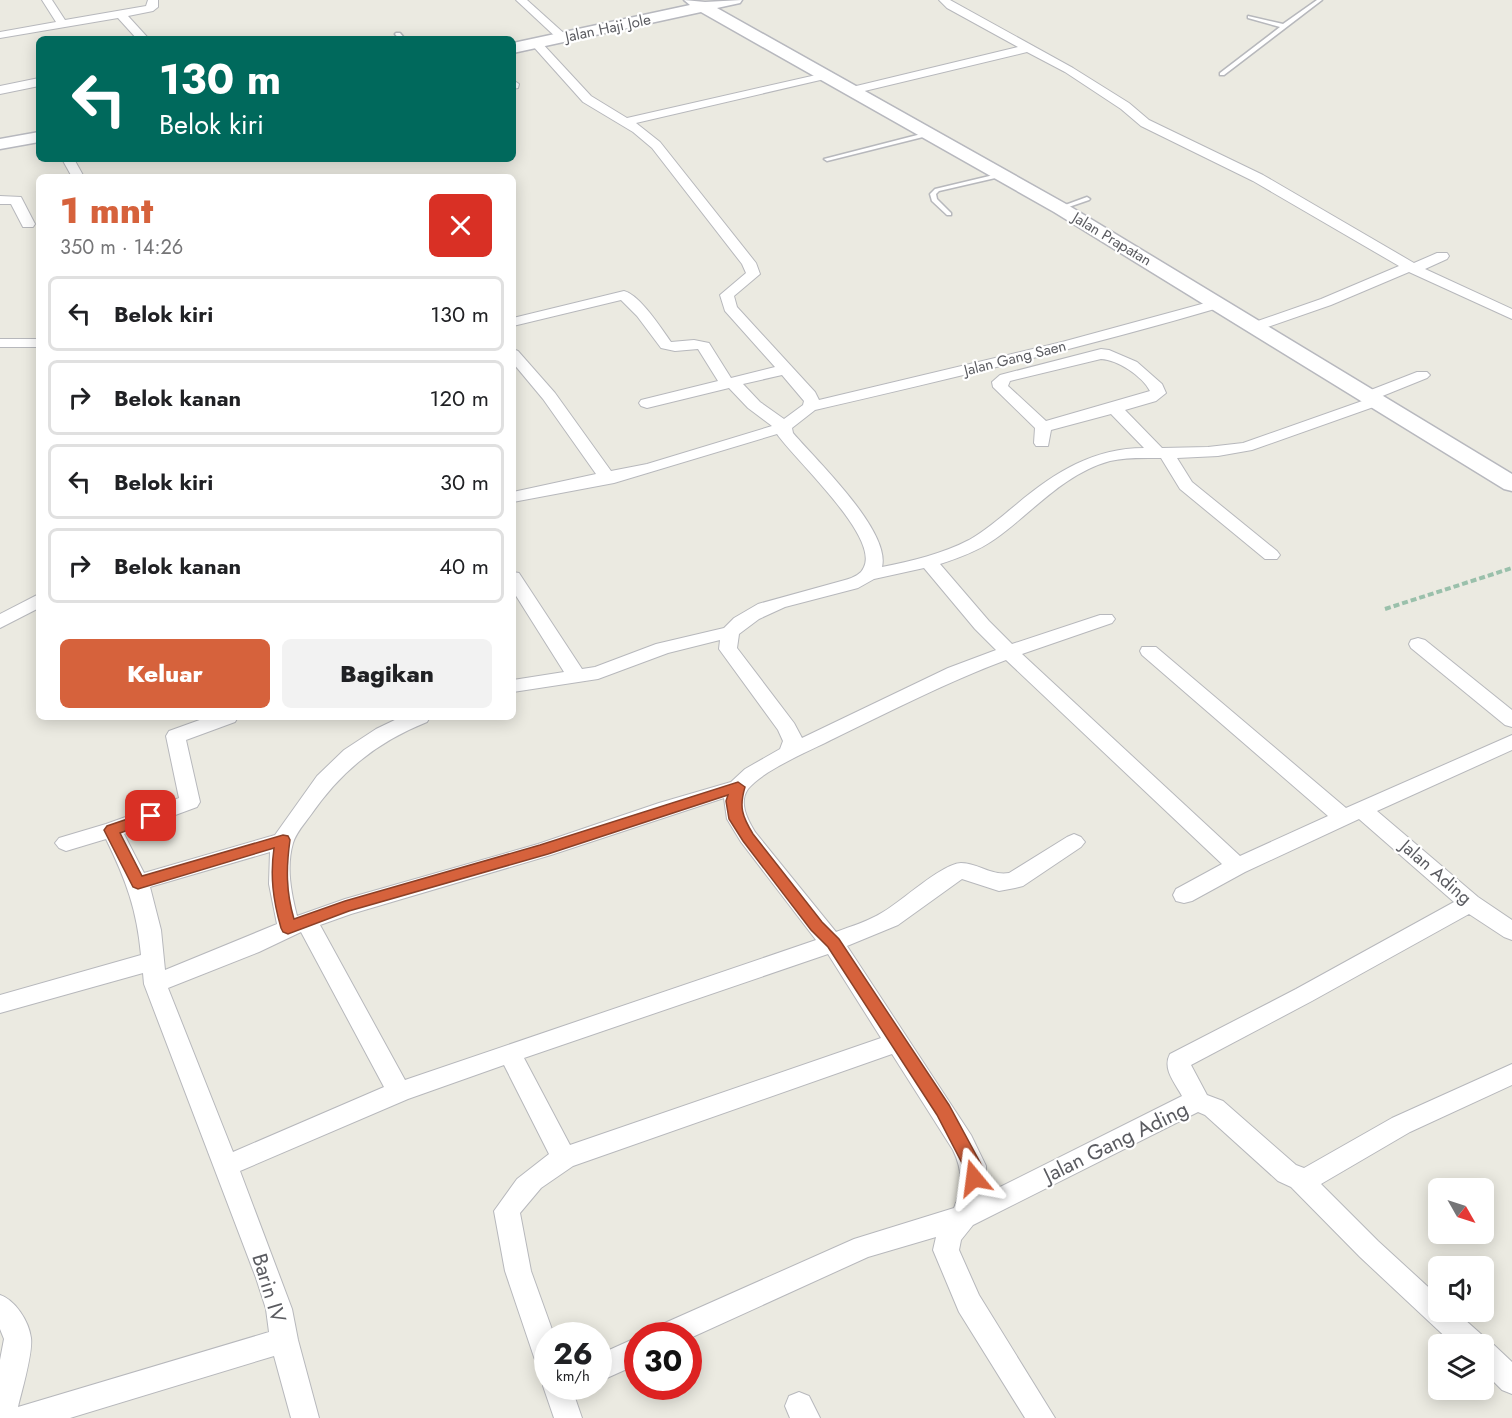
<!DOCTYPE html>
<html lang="id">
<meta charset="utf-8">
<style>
:root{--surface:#fff;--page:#f2f2f2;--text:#202124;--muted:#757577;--line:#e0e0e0;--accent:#d6623c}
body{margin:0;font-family:Jost,sans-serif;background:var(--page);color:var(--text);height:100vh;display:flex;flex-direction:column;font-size:22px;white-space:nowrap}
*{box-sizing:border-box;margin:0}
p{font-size:20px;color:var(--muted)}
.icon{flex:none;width:33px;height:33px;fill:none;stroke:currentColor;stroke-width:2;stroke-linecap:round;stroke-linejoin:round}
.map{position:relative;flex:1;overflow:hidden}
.sheet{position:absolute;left:36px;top:174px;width:480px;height:546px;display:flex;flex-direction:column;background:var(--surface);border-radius:9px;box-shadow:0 3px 15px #0003}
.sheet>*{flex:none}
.guide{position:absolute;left:36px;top:36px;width:480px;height:126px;border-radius:9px;box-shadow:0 3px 15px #0003;background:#00695c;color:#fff;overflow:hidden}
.needle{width:39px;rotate:129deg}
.fabs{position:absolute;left:1428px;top:1178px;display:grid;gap:12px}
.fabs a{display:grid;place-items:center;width:66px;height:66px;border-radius:9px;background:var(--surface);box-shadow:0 3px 15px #0003;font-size:30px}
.speed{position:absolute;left:534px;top:1322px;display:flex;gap:12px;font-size:30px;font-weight:700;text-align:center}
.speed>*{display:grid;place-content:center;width:78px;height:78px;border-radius:50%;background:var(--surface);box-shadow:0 3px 15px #0003;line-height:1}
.speed small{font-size:15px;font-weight:400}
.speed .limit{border:9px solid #d22;background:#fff;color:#111}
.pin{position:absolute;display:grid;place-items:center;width:51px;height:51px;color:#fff;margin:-26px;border-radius:12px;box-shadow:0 3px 9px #0006}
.me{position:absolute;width:66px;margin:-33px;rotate:344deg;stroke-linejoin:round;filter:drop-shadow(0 0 4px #0008)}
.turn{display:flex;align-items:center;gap:21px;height:126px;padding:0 24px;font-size:27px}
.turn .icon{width:78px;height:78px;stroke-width:2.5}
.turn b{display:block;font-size:42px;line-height:51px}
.round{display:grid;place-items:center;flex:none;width:63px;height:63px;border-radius:9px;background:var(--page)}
.head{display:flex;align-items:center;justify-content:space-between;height:102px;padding:0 24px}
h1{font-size:36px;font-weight:800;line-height:45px;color:var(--accent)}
.action{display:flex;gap:12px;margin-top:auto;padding:12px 24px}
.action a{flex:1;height:69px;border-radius:9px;background:var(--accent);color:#fff;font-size:24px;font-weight:800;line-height:69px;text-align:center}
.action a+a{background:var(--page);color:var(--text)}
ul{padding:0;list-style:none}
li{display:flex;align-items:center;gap:18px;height:75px;margin:0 12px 9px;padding:0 12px;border:3px solid var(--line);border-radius:9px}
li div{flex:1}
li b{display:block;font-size:22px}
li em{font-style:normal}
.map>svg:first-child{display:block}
</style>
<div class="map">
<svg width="1512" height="1418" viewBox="0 0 1512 1418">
<rect width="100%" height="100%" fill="#ebeae1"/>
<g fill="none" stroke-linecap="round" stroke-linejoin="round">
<!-- lane casing -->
<g stroke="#b7b8bc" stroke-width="3">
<g id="lane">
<path d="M1317,0H1322L1224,75H1220V73L1280,27L1248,18V16L1283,24Z"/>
<path d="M396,33H400L405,39H399L395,34Z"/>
<path d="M929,132L932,134L931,135L827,161L824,159Z"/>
<path d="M1002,173L1004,174V176L939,191L936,194L937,199L951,213V215H947L932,201L930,194L935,189Z"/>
<path d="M1087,197L1090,199L1089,200L1060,210L1057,208Z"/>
</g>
</g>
<!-- street casing -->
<g stroke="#b7b8bc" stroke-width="2">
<g id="street">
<path d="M42,0H52L65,20L146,6L148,0H158V7L153,11L128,16L149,39H137L118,18L0,38V32L56,22Z"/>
<path d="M516,0H527L567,36V40H559Z"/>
<path d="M939,0H950L1073,68L1129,103L1149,120L1263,175L1414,263L1437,253H1447L1449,256L1447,259L1425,269L1512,309V319L1409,272L1331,305L1262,329H1252L1250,326L1252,323L1321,299L1399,266L1253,181L1141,126L1121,109L1065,72L1027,52L852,94L848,92V88L1018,47L947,8Z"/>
<path d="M536,40L540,41L591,96L627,118L825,73L829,74V78L636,123L660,142L756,263L760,274L734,296L737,307L815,392L819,400L1062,342L1220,299L1227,303L1225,306C1090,346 953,378 815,410L792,428L793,433C816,460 891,531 882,567C912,561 942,554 969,540C987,530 1002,516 1017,504C1055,472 1094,448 1144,448L1111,414L1051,430L1048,446H1036L1034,443L1035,428L993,387L992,382L1000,375L1101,349L1109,350L1137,362L1162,384L1166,393L1156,401L1125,410L1162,448L1208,447L1243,443L1365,400L1361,396L1363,393L1417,372H1427L1430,375L1427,378L1380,397L1384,401L1382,404L1252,450L1218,456L1177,458L1192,482L1277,551L1280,555L1277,559H1265L1180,489L1161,458C1144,458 1127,457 1110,461C1063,474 1033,512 995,539C978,551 959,558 940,564L989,621L1012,644L1100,615H1112L1115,619L1112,623L1022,654L1240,856L1328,816L1142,655L1140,651L1142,647H1156L1346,808L1512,735V750L1377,811L1478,897L1512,920V940L1504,937L1469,914L1312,1001L1191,1065L1207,1095L1223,1101L1296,1165L1304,1168L1392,1118L1512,1064V1085L1410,1132L1321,1184L1378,1241L1438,1296V1311H1455L1482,1335L1484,1341L1494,1345L1512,1362V1394L1502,1390L1484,1372V1344H1453L1360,1257L1291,1187L1278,1181L1205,1115L1198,1112L973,1225L961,1240L959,1250L979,1295L1055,1418H1025L959,1312L933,1250L936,1237L868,1257L688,1339V1335H654L658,1326L854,1239L954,1208C963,1187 963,1171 953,1150L892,1054L573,1166L541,1188L520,1213L531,1271L554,1335H548V1370L538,1366L534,1357L505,1271L494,1211L517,1179L549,1154L504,1065L408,1099L240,1171L292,1309L298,1340L319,1418H291L274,1356L70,1418H0V1360L4,1339L0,1329V1295C15,1300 29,1321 31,1338C33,1353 22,1390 18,1407L269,1332L266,1309L256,1278L144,984L143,973L0,1013V995L141,955C137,910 126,880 106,839L66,851L59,848L55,843L59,838L106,824L179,798L166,736L169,731L208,717H238L235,722L186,740L200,802L197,807L124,834L144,873L275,835L317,776L344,750L376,729L401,717H430L427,722C377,742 341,771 310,816C304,824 296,833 293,843C286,867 291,892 297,916L345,899L538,844L659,803L731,782L745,769L780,749L783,741L778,730L719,649L720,640L668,653L598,679L513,692V680L564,672L513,591V572L519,573L582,669L595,667L656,644L724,628L734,618L758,604L845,580C852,578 861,575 864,567C879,536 795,460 777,434L614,483L513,502V492L596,474L543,399L513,363V349L518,351L555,393L611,471L647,464L772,426L748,408L729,388L647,408L641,406L639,403L641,400L718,381L698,349L675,351L661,348L637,316L621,300L513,326V318L624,291C640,295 661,328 671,342L694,340L709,343L731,378L775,367L725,311L720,295L746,273L742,264L652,148L633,132L583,102L532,45L530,43ZM1101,359C1118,360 1142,376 1150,391L1046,421L1008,386L1010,381ZM782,375L804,401L803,405L784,419L760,402L743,384ZM924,568L975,629L996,650L948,668L802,738L794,723L737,648L739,634L759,619L785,607L858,588L874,579ZM1006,660L1222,864L1176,889L1173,895L1176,901L1184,903L1192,901L1245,872L1359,819L1454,902L1296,989L1170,1054C1162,1069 1175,1083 1182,1096L986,1194V1166L971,1135L847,946L898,925L962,879L999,891L1015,888L1023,886L1081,847L1085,842L1081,837L1074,834L1067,837L1009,873C991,876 978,863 961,863C941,864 901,902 883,912C869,921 852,926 836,932L755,832C748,820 738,803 748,789C763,770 812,750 835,738C891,711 947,682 1006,660ZM724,798L727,819L741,842L816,940L405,1080L320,925L351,914L551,855ZM270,852L269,884L277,924L165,970L161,930L150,887ZM301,932L384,1087L233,1152L168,988L259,952ZM828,954L881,1038L570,1145L524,1058Z"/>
<path d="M39,78V86L0,94V86Z"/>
<path d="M513,80L519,84L518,88L513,89Z"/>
<path d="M62,159H74L84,177H72Z"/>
<path d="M0,196L21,197L35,224L33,227H23L11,204H0Z"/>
<rect x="0" y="339" width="39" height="8"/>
<path d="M39,594V608L0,628V614Z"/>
<path d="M1418,638L1425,640L1512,710V727L1505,725L1411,648L1409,644L1411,640Z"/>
<path d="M638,1337V1364L598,1382V1355Z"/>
<path d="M547,1377L548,1386H571L582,1418H554L543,1386Z"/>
<path d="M799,1392L809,1396L820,1418H790L785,1406L789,1396Z"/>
</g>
</g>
<!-- secondary casing -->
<g stroke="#b7b8be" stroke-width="3">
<g id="secondary">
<path d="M684,0L705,2L742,0L740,3L717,8L1066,204L1512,474V491L1504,489L1054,212L701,12L513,53V43L690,5Z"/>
<path d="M39,132V142L0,149V139Z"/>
</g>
</g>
<!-- path -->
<path stroke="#9ac0ab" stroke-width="4" stroke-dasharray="6 3" stroke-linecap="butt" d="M1385,609L1512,568"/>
<!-- lane -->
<use href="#lane" fill="#fff" fill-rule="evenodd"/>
<!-- street -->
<use href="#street" fill="#fff" fill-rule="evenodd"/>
<!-- secondary -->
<use href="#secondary" fill="#fff" fill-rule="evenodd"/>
</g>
<!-- route -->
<path fill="#d6623c" stroke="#8b4027" stroke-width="1.5" d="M738,782L745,787C739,807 742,816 753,834L822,922L839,939L949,1105L982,1166L983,1178L980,1184L974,1186L967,1184L964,1167L937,1115L828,947L811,930L743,841L729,819L726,801L728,795L548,854L349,911L288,934L283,932L281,928C273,900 270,876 274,848L138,889L133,887L104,830L107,826L151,811L156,812L158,816L156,820L120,833L142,876L283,835L288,836L290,840C286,868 286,892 294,919L345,901L540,845Z"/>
<g text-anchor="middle" stroke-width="4.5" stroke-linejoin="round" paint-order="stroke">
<!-- far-street labels -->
<g font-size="15" fill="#5a5b60" stroke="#fff">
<text transform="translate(608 28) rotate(-12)" y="5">Jalan Haji Jole</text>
<text transform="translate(1112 239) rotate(31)" y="5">Jalan Prapatan</text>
<text transform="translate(1015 358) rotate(-14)" y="5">Jalan Gang Saen</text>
</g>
<!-- street labels -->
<g font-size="18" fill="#5a5b60" stroke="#fff">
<text transform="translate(1436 872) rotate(41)" y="6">Jalan Ading</text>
</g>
<!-- near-street labels -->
<g font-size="21" fill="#5a5b60" stroke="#fff">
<text transform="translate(1116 1142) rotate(-26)" y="7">Jalan Gang Ading</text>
<text transform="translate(269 1288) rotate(73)" y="7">Barin IV</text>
</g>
</g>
</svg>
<div class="fabs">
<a><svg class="needle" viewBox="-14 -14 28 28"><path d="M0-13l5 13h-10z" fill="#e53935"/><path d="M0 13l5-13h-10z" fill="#757577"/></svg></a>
<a><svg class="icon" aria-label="sound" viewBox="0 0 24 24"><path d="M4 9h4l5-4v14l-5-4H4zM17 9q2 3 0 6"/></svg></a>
<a><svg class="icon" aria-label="layers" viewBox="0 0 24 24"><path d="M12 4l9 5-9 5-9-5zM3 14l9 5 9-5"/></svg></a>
</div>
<div class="speed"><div>26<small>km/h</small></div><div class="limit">30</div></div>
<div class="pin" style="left:151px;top:816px;background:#d93025"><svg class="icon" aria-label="arrive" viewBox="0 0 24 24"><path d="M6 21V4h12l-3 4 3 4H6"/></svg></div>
<svg class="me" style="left:974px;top:1178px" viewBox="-20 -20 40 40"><path d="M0-17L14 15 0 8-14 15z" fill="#d6623c" stroke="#fff" stroke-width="4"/></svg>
<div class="guide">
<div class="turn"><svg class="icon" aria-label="left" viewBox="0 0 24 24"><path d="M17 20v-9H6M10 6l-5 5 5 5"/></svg><div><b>130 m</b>Belok kiri</div></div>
</div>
<section class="sheet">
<div class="head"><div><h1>1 mnt</h1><p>350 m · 14:26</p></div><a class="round" style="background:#d93025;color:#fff"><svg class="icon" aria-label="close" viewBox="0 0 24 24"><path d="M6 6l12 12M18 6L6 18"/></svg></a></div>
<ul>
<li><svg class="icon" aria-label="left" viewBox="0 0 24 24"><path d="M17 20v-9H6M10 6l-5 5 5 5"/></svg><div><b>Belok kiri</b></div><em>130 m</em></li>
<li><svg class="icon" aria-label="right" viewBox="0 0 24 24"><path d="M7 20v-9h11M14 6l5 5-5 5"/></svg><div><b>Belok kanan</b></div><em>120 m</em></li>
<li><svg class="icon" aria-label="left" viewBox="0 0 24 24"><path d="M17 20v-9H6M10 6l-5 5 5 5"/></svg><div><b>Belok kiri</b></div><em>30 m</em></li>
<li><svg class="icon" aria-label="right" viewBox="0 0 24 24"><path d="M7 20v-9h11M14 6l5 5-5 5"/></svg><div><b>Belok kanan</b></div><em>40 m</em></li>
</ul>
<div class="action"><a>Keluar</a><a>Bagikan</a></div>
</section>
</div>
